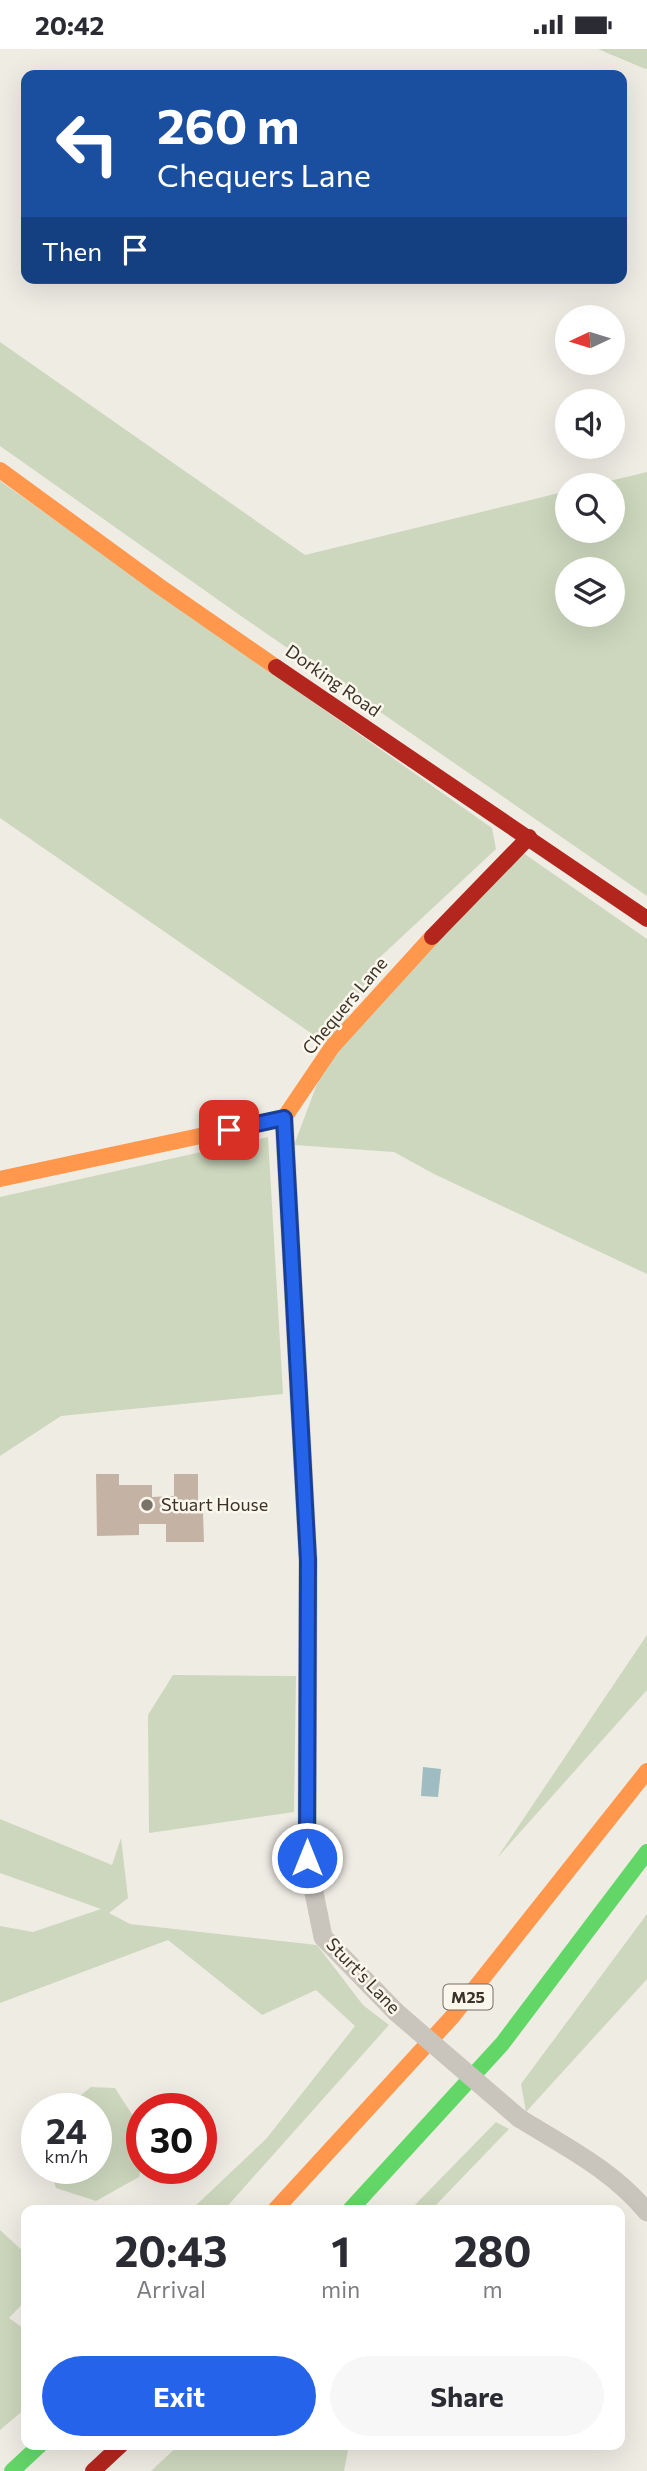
<!DOCTYPE html>
<style>
:root{--surface:#fff;--page:#f7f7f7;--text:#2b2b33;--muted:#7c7c81;--accent:#2563eb}
body{margin:0;font-family:Commissioner,sans-serif;background:var(--page);color:var(--text);height:100vh;display:flex;flex-direction:column;font-size:26px;white-space:nowrap}
*{box-sizing:border-box;margin:0}
p{font-size:23px;color:var(--muted)}
.icon{flex:none;width:38px;height:38px;fill:none;stroke:currentColor;stroke-width:2;stroke-linecap:round;stroke-linejoin:round}
.map{position:relative;flex:1;overflow:hidden}
.side{position:absolute;left:21px;top:2156px;width:604px;height:245px;display:flex;flex-direction:column;background:var(--surface);border-radius:14px;box-shadow:0 7px 28px #0002}
.side>*{flex:none}
.hud{position:absolute;left:21px;top:21px;width:606px;height:214px;border-radius:14px;box-shadow:0 7px 28px #0002;background:#1a4fa0;color:#fff;overflow:hidden}
.needle{width:46px;rotate:266deg}
.buttons{position:absolute;left:555px;top:256px;display:grid;gap:14px}
.buttons a{display:grid;place-items:center;width:70px;height:70px;border-radius:50%;background:var(--surface);box-shadow:0 7px 28px #0002;font-size:35px}
.speed{position:absolute;left:21px;top:2044px;display:flex;gap:14px;font-size:35px;font-weight:700;text-align:center}
.speed>*{display:grid;place-content:center;width:91px;height:91px;border-radius:50%;background:var(--surface);box-shadow:0 7px 28px #0002;line-height:1}
.speed small{font-size:18px;font-weight:400}
.speed .limit{border:10px solid #d22;background:#fff;color:#111}
.pin{position:absolute;display:grid;place-items:center;width:60px;height:60px;color:#fff;margin:-30px;border-radius:14px;box-shadow:0 4px 10px #0006}
.me{position:absolute;width:77px;margin:-38px;rotate:0deg;stroke-linejoin:round;filter:drop-shadow(0 0 5px #0008)}
.turn{display:flex;align-items:center;gap:24px;height:147px;padding:0 21px;font-size:32px}
.turn .icon{width:91px;height:91px;stroke-width:2.5}
.turn b{display:block;font-size:49px;line-height:60px}
.then{display:flex;align-items:center;height:66px;padding:0 21px;background:#0003;gap:14px;font-size:26px}
.eta{display:flex;justify-content:space-evenly;align-items:center;height:119px;text-align:center}
.eta b{font-size:42px;font-weight:700;line-height:49px}
.primary-button{display:flex;gap:14px;margin-top:auto;padding:14px 21px}
.primary-button a{flex:1;height:80px;border-radius:42px;background:var(--accent);color:#fff;font-size:28px;font-weight:700;line-height:80px;text-align:center}
.primary-button a+a{background:var(--page);color:var(--text)}
.status{display:flex;justify-content:space-between;align-items:center;height:49px;padding:0 35px;background:var(--surface);direction:ltr}
.status svg{height:19px;fill:currentColor}
.map>svg:first-child{display:block}
</style>
<div class="status"><b>20:42</b><svg viewBox="0 0 49 12"><path d="M0 12V9h3v3zM5 12V6h3v6zM10 12V3h3v9zM15 12V0h3v12zM26 1h20v11H26zM47 4h2v5h-2z"/></svg></div>
<div class="map">
<svg width="647" height="2422" viewBox="0 0 647 2422">
<rect width="100%" height="100%" fill="#efece4"/>
<!-- green -->
<g fill="#cdd7bd" fill-rule="evenodd">
<path d="M598,0H647V20L643,19Z"/>
<path d="M0,293L305,506L567,442V481H612V436H593L647,423V847L241,567L0,397ZM567,520H612V565H567Z"/>
<path d="M0,432L492,779L496,800L377,911L334,994L516,799L647,890V1225L434,1125L394,1103L294,1096L331,998L0,769Z"/>
<path d="M268,1088L283,1345L61,1367L0,1407V1148Z"/>
<path d="M647,1586V1641L497,1809Z"/>
<path d="M173,1626L296,1627L294,1763L149,1784L148,1666Z"/>
<path d="M0,1770L112,1816L121,1789L128,1849L109,1864L130,1875L317,1896L363,1956L389,1976L224,2161H191L266,2090L355,1977L316,1941L262,1966L168,1891L0,1954V1877L33,1883L101,1860L0,1824Z"/>
<path d="M647,1865V1930L526,2063L521,2035Z"/>
<path d="M91,2038L115,2039L142,2081V2114L139,2128L96,2152L56,2139L50,2119H96V2060H64Z"/>
<path d="M496,2073L509,2080L433,2159L435,2161H410Z"/>
<path d="M0,2181L26,2205V2251L9,2269L26,2281V2359L0,2381Z"/>
<path d="M179,2396H349L344,2422H151Z"/>
</g>
<!-- water -->
<path fill="#9ebcc2" d="M423,1718L441,1720L438,1748L421,1747Z"/>
<!-- building -->
<path fill="#c4b3a5" d="M96,1425H119V1436H152V1448L174,1447V1425H198V1464H203L204,1493H166V1475H139V1486L97,1487Z"/>
<g fill="none" stroke-linecap="round" stroke-linejoin="round">
<!-- street -->
<g stroke="#c9c4bc" stroke-width="19">
<path d="M284,1069L308,1511L307,1809L323,1888L396,1963"/>
<path d="M519,2069C564,2097 613,2121 647,2163"/>
</g>
<!-- fast -->
<g stroke="#63d668" stroke-width="16">
<path d="M350,2161L502,1995L647,1803"/>
<path d="M12,2422L40,2396"/>
</g>
<!-- slow -->
<g stroke="#ff974d" stroke-width="16">
<path d="M0,421L159,537L276,618"/>
<path d="M0,1130L284,1069L332,998L432,888"/>
<path d="M275,2161L452,1968L647,1722"/>
</g>
<!-- jam -->
<g stroke="#b3261e" stroke-width="16">
<path d="M276,618L647,870"/>
<path d="M432,888L529,788"/>
<path d="M93,2422L121,2396"/>
</g>
<!-- street-bridge -->
<path stroke="#c9c4bc" stroke-width="19" d="M396,1963L519,2069"/>
</g>
<g fill="none" stroke-linecap="round" stroke-linejoin="round">
<!-- route casing -->
<g stroke="#184099" stroke-width="18">
<path id="route" d="M229,1081L284,1069L308,1511L307,1809"/>
</g>
<!-- route -->
<use href="#route" stroke="#2563eb" stroke-width="12"/>
</g>
<!-- markers -->
<circle fill="#7a736a" stroke="#fbf7ec" stroke-width="2.5" cx="147" cy="1456" r="7"/>
<g text-anchor="middle" stroke-width="5" stroke-linejoin="round" paint-order="stroke">
<!-- shield labels -->
<rect fill="#fbf7ec" stroke="#756d64" stroke-width="2" x="443.5" y="1935.5" width="49" height="25" rx="5"/>
<g font-size="16" font-weight="bold" fill="#3b3229">
<text x="468" y="1954">M25</text>
</g>
<!-- street labels -->
<g font-size="18" fill="#3b3229" stroke="#fbf7ec">
<text transform="translate(333 632) rotate(35)" y="6">Dorking Road</text>
<text transform="translate(345 957) rotate(-50)" y="6">Chequers Lane</text>
<text transform="translate(363 1927) rotate(46)" y="6">Sturt's Lane</text>
</g>
<!-- poi labels -->
<g font-size="18" fill="#3b3229" stroke="#fbf7ec" text-anchor="start">
<text x="161" y="1462">Stuart House</text>
</g>
</g>
</svg>
<div class="buttons">
<a><svg class="needle" viewBox="-14 -14 28 28"><path d="M0-13l5 13h-10z" fill="#e53935"/><path d="M0 13l5-13h-10z" fill="#7c7c81"/></svg></a>
<a><svg class="icon" aria-label="sound" viewBox="0 0 24 24"><path d="M4 9h4l5-4v14l-5-4H4zM17 9q2 3 0 6"/></svg></a>
<a><svg class="icon" aria-label="search" viewBox="0 0 24 24"><circle cx="10" cy="10" r="6"/><path d="M15 15l6 6"/></svg></a>
<a><svg class="icon" aria-label="layers" viewBox="0 0 24 24"><path d="M12 4l9 5-9 5-9-5zM3 14l9 5 9-5"/></svg></a>
</div>
<div class="speed"><div>24<small>km/h</small></div><div class="limit">30</div></div>
<div class="pin" style="left:229px;top:1081px;background:#d93025"><svg class="icon" aria-label="arrive" viewBox="0 0 24 24"><path d="M6 21V4h12l-3 4 3 4H6"/></svg></div>
<svg class="me" style="left:307px;top:1809px" viewBox="-20 -20 40 40"><circle r="17" fill="#2563eb" stroke="#fff" stroke-width="3"/><path d="M0-11L8 9 0 5-8 9z" fill="#fff"/></svg>
<div class="hud">
<div class="turn"><svg class="icon" aria-label="left" viewBox="0 0 24 24"><path d="M17 20v-9H6M10 6l-5 5 5 5"/></svg><div><b>260 m</b>Chequers Lane</div></div>
<div class="then">Then<svg class="icon" aria-label="arrive" viewBox="0 0 24 24"><path d="M6 21V4h12l-3 4 3 4H6"/></svg></div>
</div>
<section class="side">
<div class="eta">
<div><b>20:43</b><p>Arrival</p></div>
<div><b>1</b><p>min</p></div>
<div><b>280</b><p>m</p></div>
</div>
<div class="primary-button"><a>Exit</a><a>Share</a></div>
</section>
</div>
